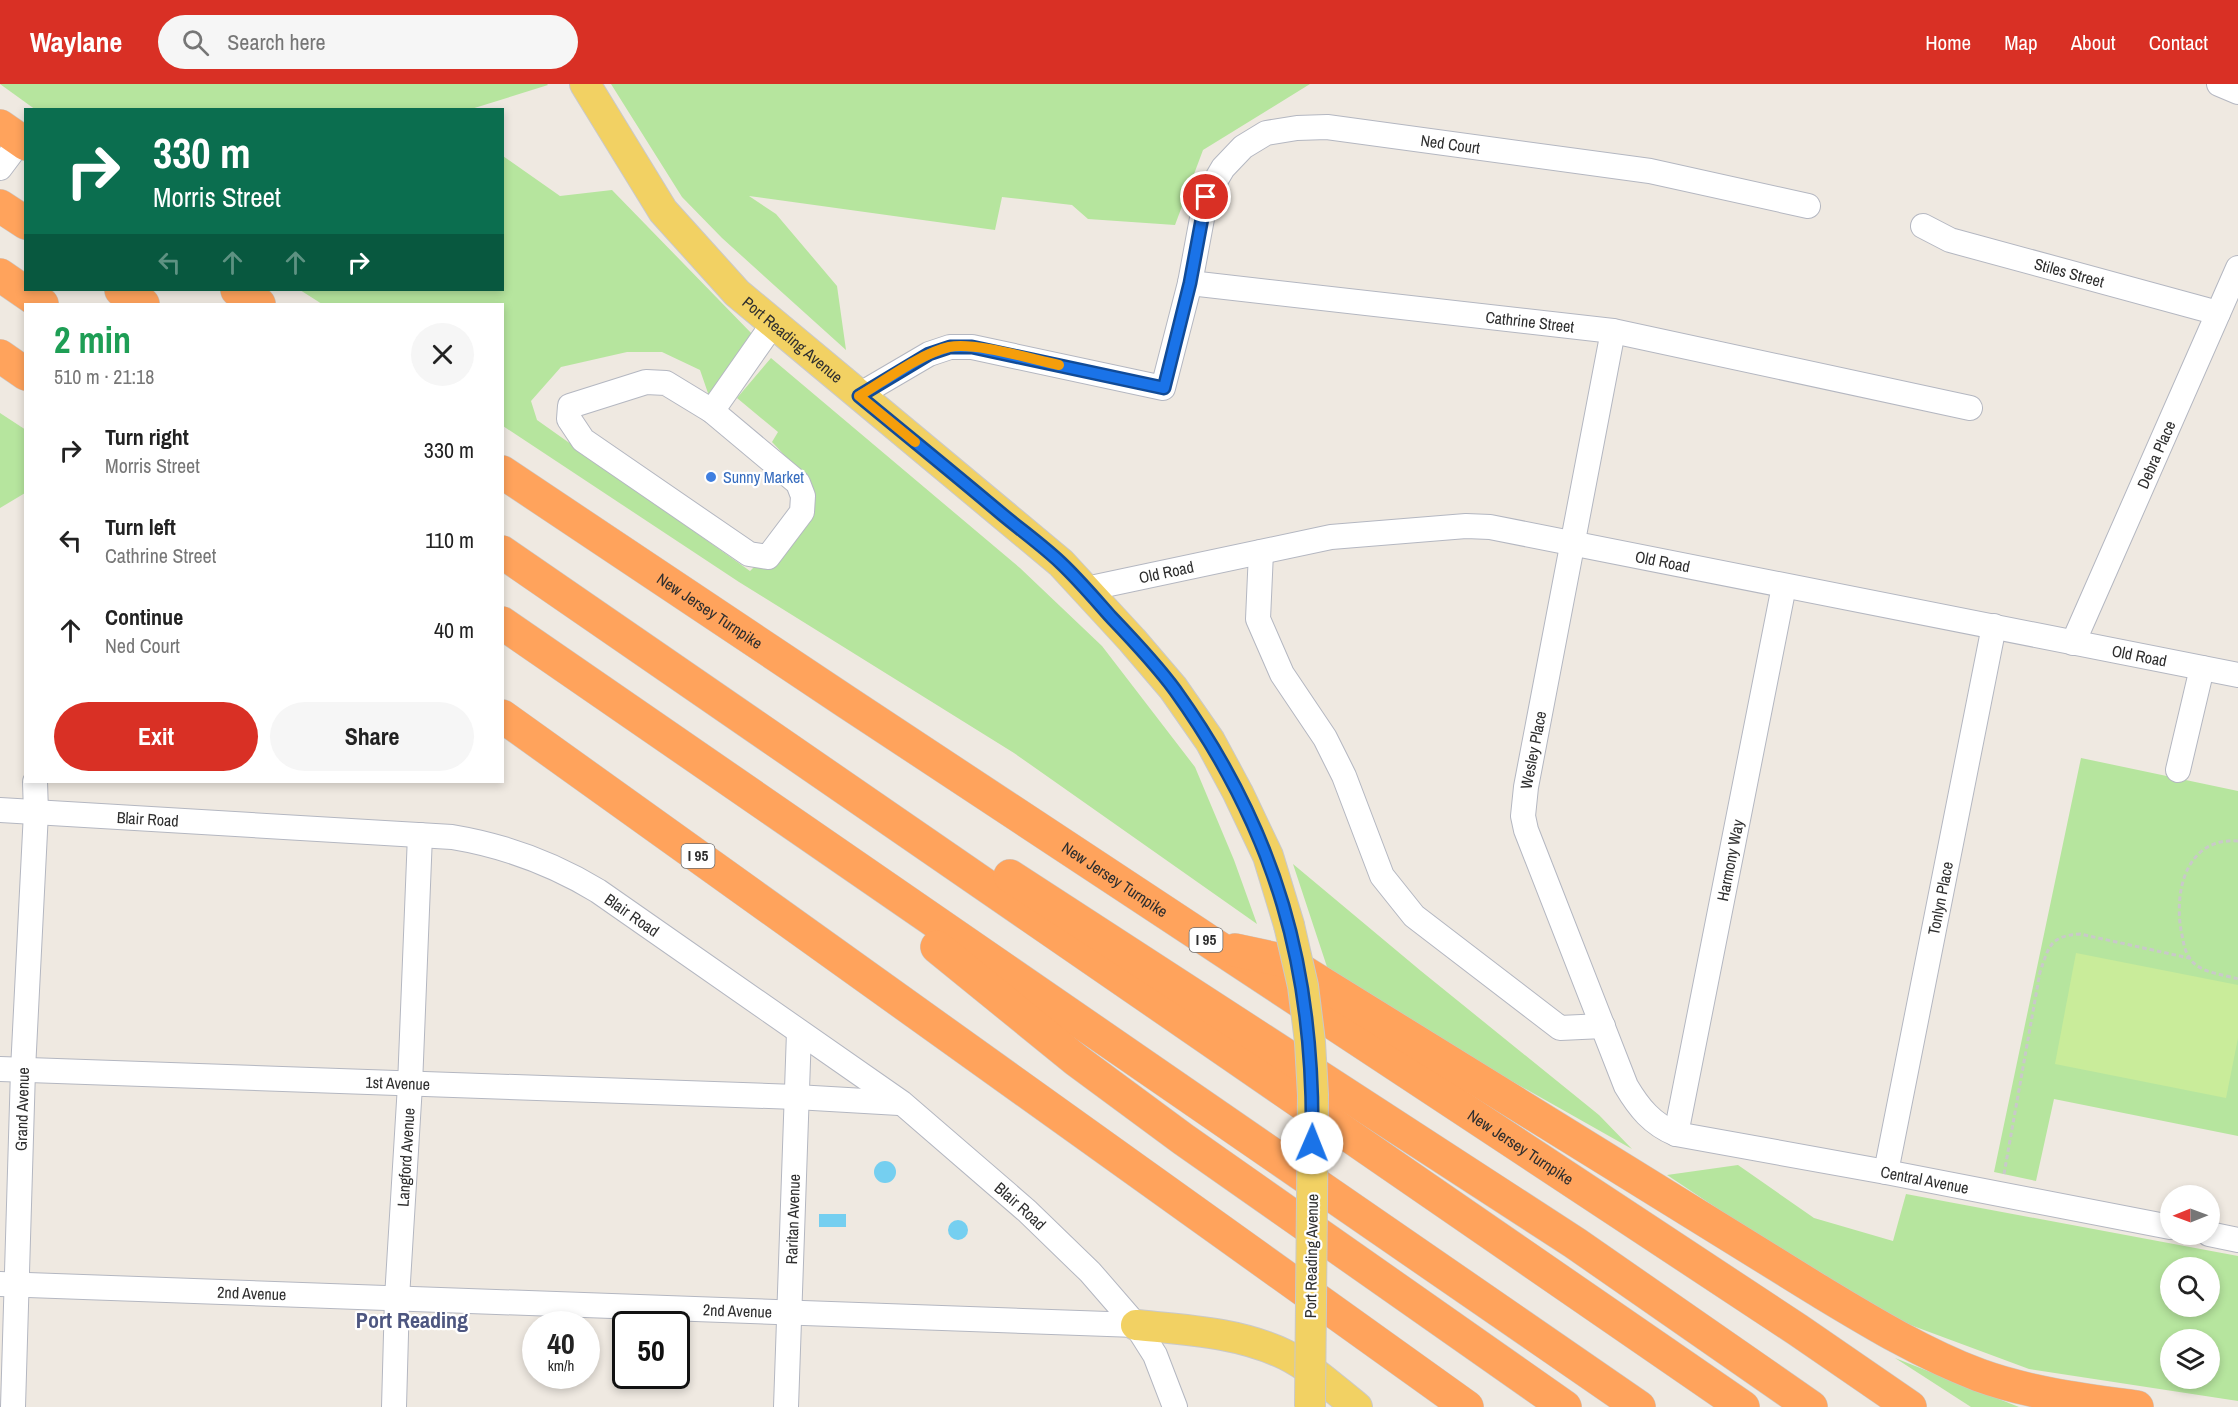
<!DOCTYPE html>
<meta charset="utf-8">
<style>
:root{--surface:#fff;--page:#f6f6f6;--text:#222;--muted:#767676;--accent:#d93025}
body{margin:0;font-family:"Archivo Narrow",sans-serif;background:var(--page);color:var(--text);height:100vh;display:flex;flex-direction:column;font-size:22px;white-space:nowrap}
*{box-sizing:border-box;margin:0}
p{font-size:20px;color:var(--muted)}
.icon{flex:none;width:33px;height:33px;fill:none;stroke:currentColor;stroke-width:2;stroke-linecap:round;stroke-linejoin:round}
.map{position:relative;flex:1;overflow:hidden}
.sheet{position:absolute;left:24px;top:219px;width:480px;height:480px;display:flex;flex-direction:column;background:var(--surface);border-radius:0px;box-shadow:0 3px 9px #0003}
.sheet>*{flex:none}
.banner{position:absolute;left:24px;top:24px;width:480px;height:183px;border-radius:0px;box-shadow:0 3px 9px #0003;background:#0b6e4f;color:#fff;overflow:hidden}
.needle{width:39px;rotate:269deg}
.fabs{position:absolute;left:2160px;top:1101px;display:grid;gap:12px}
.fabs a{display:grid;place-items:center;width:60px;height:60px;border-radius:50%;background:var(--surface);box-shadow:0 3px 9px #0003;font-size:30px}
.speed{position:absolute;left:522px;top:1227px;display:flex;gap:12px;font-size:30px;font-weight:700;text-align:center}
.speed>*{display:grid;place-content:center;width:78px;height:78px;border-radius:50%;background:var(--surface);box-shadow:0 3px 9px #0003;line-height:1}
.speed small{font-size:15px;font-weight:400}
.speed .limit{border:3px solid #111;border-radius:9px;background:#fff;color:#111}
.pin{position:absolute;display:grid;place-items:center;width:51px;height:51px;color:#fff;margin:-26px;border:3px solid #fff;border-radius:50%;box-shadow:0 2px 6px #0007}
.me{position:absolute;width:66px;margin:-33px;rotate:1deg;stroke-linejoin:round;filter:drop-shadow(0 0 4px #0008)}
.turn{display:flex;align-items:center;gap:21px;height:126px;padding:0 30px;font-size:27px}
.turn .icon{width:78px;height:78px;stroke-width:2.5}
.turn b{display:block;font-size:42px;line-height:51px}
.lanes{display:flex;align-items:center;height:57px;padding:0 30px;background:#0003;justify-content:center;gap:30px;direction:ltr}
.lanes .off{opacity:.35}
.round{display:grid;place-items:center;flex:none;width:63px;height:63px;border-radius:32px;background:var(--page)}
.head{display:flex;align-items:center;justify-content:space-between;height:102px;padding:0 30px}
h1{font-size:36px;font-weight:700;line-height:45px;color:#1e9e55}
.button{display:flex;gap:12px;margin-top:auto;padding:12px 30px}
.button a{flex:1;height:69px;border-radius:36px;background:var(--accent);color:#fff;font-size:24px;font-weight:700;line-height:69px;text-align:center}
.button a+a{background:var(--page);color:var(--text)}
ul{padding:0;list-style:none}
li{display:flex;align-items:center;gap:18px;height:90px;padding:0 30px}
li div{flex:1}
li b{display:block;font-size:22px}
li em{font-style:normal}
header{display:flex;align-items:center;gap:36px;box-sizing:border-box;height:84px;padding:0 30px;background:var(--accent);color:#fff}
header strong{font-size:28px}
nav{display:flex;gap:33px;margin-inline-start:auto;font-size:21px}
.search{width:420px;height:54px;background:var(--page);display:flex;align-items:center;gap:15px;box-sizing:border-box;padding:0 21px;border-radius:33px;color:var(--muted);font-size:22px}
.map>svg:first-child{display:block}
</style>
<header>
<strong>Waylane</strong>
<div class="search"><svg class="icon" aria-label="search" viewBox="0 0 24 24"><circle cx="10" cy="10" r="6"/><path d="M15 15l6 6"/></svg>Search here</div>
<nav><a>Home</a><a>Map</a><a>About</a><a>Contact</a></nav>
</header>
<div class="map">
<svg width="2238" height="1323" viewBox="0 0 2238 1323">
<rect width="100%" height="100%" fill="#efe9e1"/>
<!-- green -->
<g fill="#b6e59e" fill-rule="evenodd">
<path d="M0,0H547L548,1L468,26H36Z"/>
<path d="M611,0H1310L1203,66L1175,141L1088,135L1072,121L1002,113L995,146L749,112L776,130L837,202L846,266L722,154L682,113Z"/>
<path d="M503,72L560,112L612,106L754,252L709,312L700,286L662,268H627L561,283L531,317L537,336L750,487L813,424L803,391L772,358L778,348L737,314L771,274L1020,484L1102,562L1195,683L1234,776L1257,840L1014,669L739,498L503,342L502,220H322L300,206H502Z"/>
<path d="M0,329L26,346L25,409L0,424Z"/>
<path d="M2081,674L2238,707V1052L2054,1015L2036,1097L1994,1088Z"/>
<path d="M1293,780L1421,887L1599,1031L1632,1065L1331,895Z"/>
<path d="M1738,1081L1814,1134L1893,1157L1906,1110L2238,1172V1317L2029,1285L1870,1226L1667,1091ZM2170,1184H2210V1222H2170ZM2170,1256H2210V1294H2170Z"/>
<path d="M1895,1274L2019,1323H1971Z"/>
</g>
<!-- pitch -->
<path fill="#c9ec9a" d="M2076,869L2238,901V954L2226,1014L2055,980Z"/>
<!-- water -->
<g fill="#75cff0">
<circle cx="885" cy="1088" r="11"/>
<rect x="819" y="1130" width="27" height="13"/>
<circle cx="958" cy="1146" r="10"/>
</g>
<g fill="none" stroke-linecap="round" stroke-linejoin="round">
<!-- minor casing -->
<g stroke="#b4b7c1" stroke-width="26">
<g id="minor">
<path d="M2219,0L2238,8"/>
<path d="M0,84L21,56"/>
<path id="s1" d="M1923,142L1950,156L2218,229"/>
<path id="s2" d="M1190,199L1613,247L1970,324"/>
<path id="s3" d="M1613,247L1526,703L1523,732L1526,746L1626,1002C1639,1024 1652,1040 1676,1050L1886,1088L2170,1143"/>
<path d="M646,298L666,299L712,327L798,399L803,412L802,428L768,473L749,470L583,356L569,335L570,322Z"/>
<path id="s4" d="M859,311L929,270L950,263H972L1163,304L1190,199L1206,113L1223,84L1243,63L1266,49L1297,44L1327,43L1650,87L1808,122"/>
<path d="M712,327L773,240"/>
<path d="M1261,468L1258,535L1282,590L1325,654L1344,692L1382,792L1414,832L1560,944L1603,942"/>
<path id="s5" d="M1086,505L1331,453L1466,442L1490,443L2238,591"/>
<path id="s6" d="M2073,559L2238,184"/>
<path d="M2178,686L2202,584"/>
<path id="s7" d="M0,726L452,753C506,762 552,779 598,807L902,1019L1027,1127L1090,1188L1136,1241L1155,1271L1175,1323"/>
<path id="s8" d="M0,985L796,1013L899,1019"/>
<path id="s9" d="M1676,1050L1784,502"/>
<path id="s10" d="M1886,1088L1994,542"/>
<path d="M2209,1150L2238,1156"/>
<path id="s11" d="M0,1200L1136,1241"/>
<path id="s12" d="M13,1323L23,986L36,728L35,698"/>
<path id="s13" d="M394,1323L397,1214L410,1001L420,751"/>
<path id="s14" d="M786,1323L799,948"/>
</g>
</g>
<!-- major casing -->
<g stroke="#c9c9c9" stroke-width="32">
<g id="major">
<path id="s15" d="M585,0L663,127L737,209L1061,479L1132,556L1173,604L1210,657L1238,709L1268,772L1289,841"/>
<path d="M1136,1241C1186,1246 1239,1248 1286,1271C1312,1284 1334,1305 1357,1323"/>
</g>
</g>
<!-- highway casing -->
<g stroke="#c9c9c9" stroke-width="34">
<g id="highway">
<path d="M0,42L26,60"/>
<path d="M0,122L26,139"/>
<path d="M0,191L42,220"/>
<path d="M121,206L143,220"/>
<path d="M237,206L259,220"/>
<path d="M0,272L26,290"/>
<path id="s16" d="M502,388L845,617L1798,1246L1910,1323"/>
<path d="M502,468L1743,1323"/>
<path d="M502,539L1639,1323"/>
<path d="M502,632L1467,1323"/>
<path d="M1010,792L1575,1159L1811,1323"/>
<path d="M937,863L1076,976L1183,1055L1565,1323"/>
<path d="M1235,866L1286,877L1816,1205C1869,1237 1921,1269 1979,1291C2028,1309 2085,1316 2137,1323"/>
</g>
</g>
<!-- path -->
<g stroke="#c9c9c9" stroke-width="3" stroke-dasharray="4.5 3" stroke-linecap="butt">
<path d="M2238,757C2187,753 2174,806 2181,846C2183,855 2184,866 2189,873C2198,889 2222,890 2238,895"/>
<path d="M2004,1090L2040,888C2049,862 2050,852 2080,850L2189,874"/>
</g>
<!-- minor -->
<use href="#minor" stroke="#fff" stroke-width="24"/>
<!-- major -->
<use href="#major" stroke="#f2d163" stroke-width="30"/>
<!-- highway -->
<use href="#highway" stroke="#ffa35c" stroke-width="33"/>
<!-- major-bridge casing -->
<g stroke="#c9c9c9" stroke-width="32" stroke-linecap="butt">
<path id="major-bridge" d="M1289,841L1303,902L1310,958L1313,1011L1310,1323"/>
</g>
<!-- major-bridge -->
<use href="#major-bridge" stroke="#f2d163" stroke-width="30"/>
</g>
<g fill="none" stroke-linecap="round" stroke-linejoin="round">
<!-- route casing -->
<g stroke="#114b97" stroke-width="15">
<path id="route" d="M1206,113L1190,199L1164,304L972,263H950L929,270L859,312C905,350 952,388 997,426C1018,444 1041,460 1061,479C1079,496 1095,515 1111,533C1133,556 1156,580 1175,606C1277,748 1315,886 1312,1059"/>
</g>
<!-- route -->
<use href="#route" stroke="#1a73e8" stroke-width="10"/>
<!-- slow -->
<path stroke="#f59e0b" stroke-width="10" d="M915,358L859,312C884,297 922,269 949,263C977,258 1030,275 1059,281"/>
</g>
<!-- markers -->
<circle fill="#3f7fe0" stroke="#fff" stroke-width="2" cx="711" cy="393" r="6"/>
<g text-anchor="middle" stroke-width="4.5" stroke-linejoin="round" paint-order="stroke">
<!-- shield labels -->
<g fill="#fff" stroke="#6d6d6d" stroke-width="1.5">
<rect x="681.5" y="760" width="33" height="24" rx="4.5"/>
<rect x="1189.5" y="844" width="33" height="24" rx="4.5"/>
</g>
<g font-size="15" font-weight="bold" fill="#2e2e2e">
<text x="698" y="777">I 95</text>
<text x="1206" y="861">I 95</text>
</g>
<!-- street labels -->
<g font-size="16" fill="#2e2e2e" stroke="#fff">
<text dy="6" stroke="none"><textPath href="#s4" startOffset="792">Ned Court</textPath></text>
<text dy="6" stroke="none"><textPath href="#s1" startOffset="154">Stiles Street</textPath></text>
<text dy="6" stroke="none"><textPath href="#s2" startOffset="342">Cathrine Street</textPath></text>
<text dy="6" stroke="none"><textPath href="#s15" startOffset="332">Port Reading Avenue</textPath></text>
<text dy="6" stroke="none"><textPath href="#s6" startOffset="206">Debra Place</textPath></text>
<text dy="6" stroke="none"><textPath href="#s5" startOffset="586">Old Road</textPath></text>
<text dy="6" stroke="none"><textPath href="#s5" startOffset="82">Old Road</textPath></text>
<text dy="6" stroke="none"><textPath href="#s16" startOffset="250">New Jersey Turnpike</textPath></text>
<text dy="6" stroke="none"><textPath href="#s5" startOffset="1072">Old Road</textPath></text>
<text transform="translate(1533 666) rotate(-79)" y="6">Wesley Place</text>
<text dy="6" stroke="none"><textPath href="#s7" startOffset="148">Blair Road</textPath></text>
<text dy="6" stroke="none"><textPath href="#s9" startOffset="279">Harmony Way</textPath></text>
<text dy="6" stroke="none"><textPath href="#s16" startOffset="736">New Jersey Turnpike</textPath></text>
<text dy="6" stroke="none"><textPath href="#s10" startOffset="279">Tonlyn Place</textPath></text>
<text dy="6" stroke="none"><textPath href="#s7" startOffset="651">Blair Road</textPath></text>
<text dy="6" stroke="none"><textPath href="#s8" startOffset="398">1st Avenue</textPath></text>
<text dy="6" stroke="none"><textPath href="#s12" startOffset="298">Grand Avenue</textPath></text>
<text dy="6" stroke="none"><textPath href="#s16" startOffset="1222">New Jersey Turnpike</textPath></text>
<text dy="6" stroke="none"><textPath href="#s13" startOffset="250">Langford Avenue</textPath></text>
<text dy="6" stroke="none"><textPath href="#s3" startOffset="1106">Central Avenue</textPath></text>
<text dy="6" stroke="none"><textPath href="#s7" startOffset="1137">Blair Road</textPath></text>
<text dy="6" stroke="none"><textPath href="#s14" startOffset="188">Raritan Avenue</textPath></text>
<text transform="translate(1311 1172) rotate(-89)" y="6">Port Reading Avenue</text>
<text dy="6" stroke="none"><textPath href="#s11" startOffset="252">2nd Avenue</textPath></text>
<text dy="6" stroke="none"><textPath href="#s11" startOffset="738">2nd Avenue</textPath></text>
</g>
<!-- shop labels -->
<g font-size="16" fill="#366cbe" stroke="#fff" text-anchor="start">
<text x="723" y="399">Sunny Market</text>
</g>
<!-- district labels -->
<g font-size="22" font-weight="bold" fill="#4d5680" stroke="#fff">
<text x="412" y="1244">Port Reading</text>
</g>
</g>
</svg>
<div class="fabs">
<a><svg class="needle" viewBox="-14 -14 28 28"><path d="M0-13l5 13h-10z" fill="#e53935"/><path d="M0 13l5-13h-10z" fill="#767676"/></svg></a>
<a><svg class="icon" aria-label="search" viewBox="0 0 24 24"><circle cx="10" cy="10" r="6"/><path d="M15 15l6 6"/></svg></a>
<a><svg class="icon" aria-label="layers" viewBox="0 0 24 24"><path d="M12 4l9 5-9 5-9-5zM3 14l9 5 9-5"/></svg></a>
</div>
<div class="speed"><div>40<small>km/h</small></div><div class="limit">50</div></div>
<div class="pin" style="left:1206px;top:113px;background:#d93025"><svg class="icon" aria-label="arrive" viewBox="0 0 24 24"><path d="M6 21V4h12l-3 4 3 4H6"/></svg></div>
<svg class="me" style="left:1312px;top:1059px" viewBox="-20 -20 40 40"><circle r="19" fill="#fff"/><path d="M0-13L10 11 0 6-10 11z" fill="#1a73e8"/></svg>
<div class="banner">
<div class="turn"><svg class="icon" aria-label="right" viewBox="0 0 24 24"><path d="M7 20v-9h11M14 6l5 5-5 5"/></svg><div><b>330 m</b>Morris Street</div></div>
<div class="lanes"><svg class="icon off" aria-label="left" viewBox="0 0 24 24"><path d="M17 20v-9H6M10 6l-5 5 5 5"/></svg><svg class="icon off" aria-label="ahead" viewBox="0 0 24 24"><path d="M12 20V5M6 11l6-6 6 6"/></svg><svg class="icon off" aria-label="ahead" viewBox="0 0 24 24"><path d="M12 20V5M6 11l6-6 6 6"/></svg><svg class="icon" aria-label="right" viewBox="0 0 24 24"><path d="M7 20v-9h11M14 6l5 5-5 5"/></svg></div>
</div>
<section class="sheet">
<div class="head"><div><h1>2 min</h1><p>510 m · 21:18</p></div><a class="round"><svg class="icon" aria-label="close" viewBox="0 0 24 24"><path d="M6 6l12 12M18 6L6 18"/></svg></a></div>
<ul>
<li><svg class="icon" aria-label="right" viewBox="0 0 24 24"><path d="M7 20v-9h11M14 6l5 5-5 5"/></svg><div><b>Turn right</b><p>Morris Street</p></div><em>330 m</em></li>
<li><svg class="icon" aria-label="left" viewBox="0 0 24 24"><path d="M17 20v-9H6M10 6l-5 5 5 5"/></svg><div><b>Turn left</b><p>Cathrine Street</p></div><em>110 m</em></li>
<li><svg class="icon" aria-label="ahead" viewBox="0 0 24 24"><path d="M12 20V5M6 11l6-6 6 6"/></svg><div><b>Continue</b><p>Ned Court</p></div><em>40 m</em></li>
</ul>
<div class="button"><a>Exit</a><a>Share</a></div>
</section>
</div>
